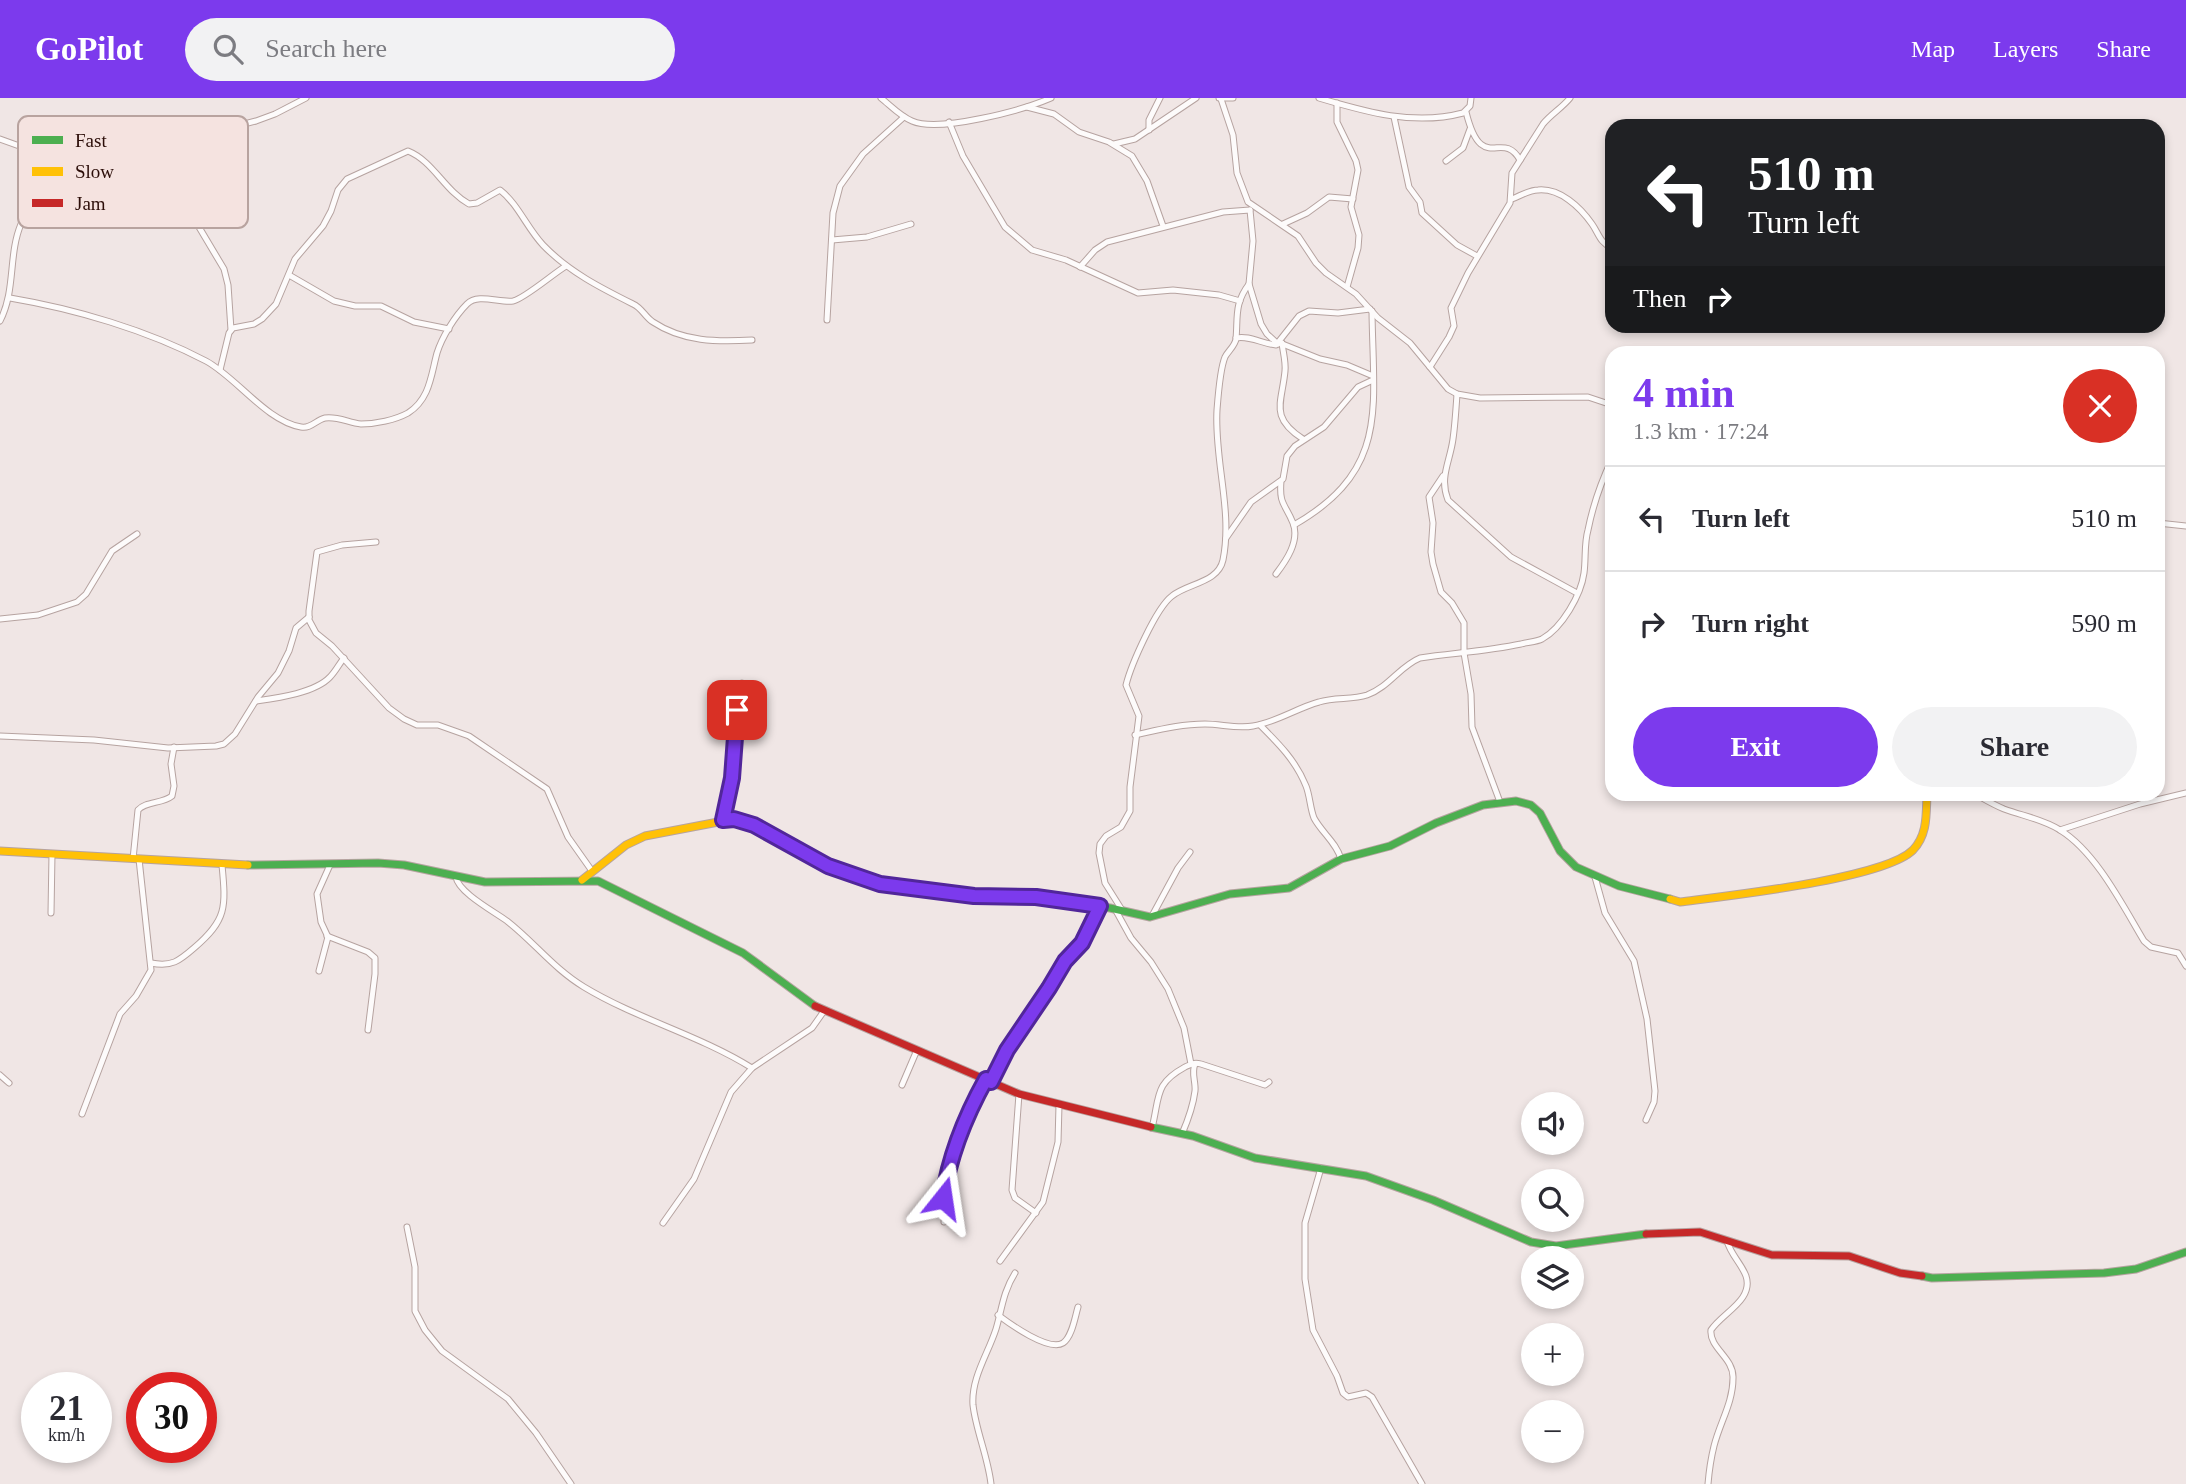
<!DOCTYPE html>
<meta charset="utf-8">
<style>
:root{--surface:#fff;--page:#f2f2f3;--text:#2b2b33;--muted:#7c7c81;--line:#e1e1e2;--accent:#7c3aed}
body{margin:0;font-family:Georgia,serif;background:var(--page);color:var(--text);height:100vh;display:flex;flex-direction:column;font-size:26px;white-space:nowrap}
*{box-sizing:border-box;margin:0}
p{font-size:23px;color:var(--muted)}
.icon{flex:none;width:38px;height:38px;fill:none;stroke:currentColor;stroke-width:2;stroke-linecap:round;stroke-linejoin:round}
.map{position:relative;flex:1;overflow:hidden}
.sheet{position:absolute;left:1605px;top:248px;width:560px;height:455px;display:flex;flex-direction:column;background:var(--surface);border-radius:21px;box-shadow:0 4px 10px #0003}
.sheet>*{flex:none}
.guide{position:absolute;left:1605px;top:21px;width:560px;height:214px;border-radius:21px;box-shadow:0 4px 10px #0003;background:#202124;color:#fff;overflow:hidden}
.buttons{position:absolute;left:1521px;top:994px;display:grid;gap:14px}
.buttons a{display:grid;place-items:center;width:63px;height:63px;border-radius:50%;background:var(--surface);box-shadow:0 4px 10px #0003;font-size:35px}
.speed{position:absolute;left:21px;top:1274px;display:flex;gap:14px;font-size:35px;font-weight:700;text-align:center}
.speed>*{display:grid;place-content:center;width:91px;height:91px;border-radius:50%;background:var(--surface);box-shadow:0 4px 10px #0003;line-height:1}
.speed small{font-size:18px;font-weight:400}
.speed .limit{border:10px solid #d22;background:#fff;color:#111}
.pin{position:absolute;display:grid;place-items:center;width:60px;height:60px;color:#fff;margin:-30px;border-radius:14px;box-shadow:0 4px 10px #0006}
.me{position:absolute;width:77px;margin:-38px;rotate:15deg;stroke-linejoin:round;filter:drop-shadow(0 0 5px #0008)}
.turn{display:flex;align-items:center;gap:24px;height:147px;padding:0 28px;font-size:32px}
.turn .icon{width:91px;height:91px;stroke-width:2.5}
.turn b{display:block;font-size:49px;line-height:60px}
.then{display:flex;align-items:center;height:66px;padding:0 28px;background:#0003;gap:14px;font-size:26px}
.round{display:grid;place-items:center;flex:none;width:74px;height:74px;border-radius:37px;background:var(--page)}
.head{display:flex;align-items:center;justify-content:space-between;height:119px;padding:0 28px}
h1{font-size:42px;font-weight:600;line-height:52px;color:var(--accent)}
.cta{display:flex;gap:14px;margin-top:auto;padding:14px 28px}
.cta a{flex:1;height:80px;border-radius:42px;background:var(--accent);color:#fff;font-size:28px;font-weight:600;line-height:80px;text-align:center}
.cta a+a{background:var(--page);color:var(--text)}
ul{padding:0;list-style:none}
li{display:flex;align-items:center;gap:21px;height:105px;padding:0 28px;border-top:2px solid var(--line)}
li div{flex:1}
li b{display:block;font-size:26px}
li em{font-style:normal}
header{display:flex;align-items:center;gap:42px;box-sizing:border-box;height:98px;padding:0 35px;background:var(--accent);color:#fff}
header strong{font-size:33px}
nav{display:flex;gap:38px;margin-inline-start:auto;font-size:24px}
.search{width:490px;height:63px;background:var(--page);display:flex;align-items:center;gap:18px;box-sizing:border-box;padding:0 24px;border-radius:38px;color:var(--muted);font-size:26px}
.map>svg:first-child{display:block}
</style>
<header>
<strong>GoPilot</strong>
<div class="search"><svg class="icon" aria-label="search" viewBox="0 0 24 24"><circle cx="10" cy="10" r="6"/><path d="M15 15l6 6"/></svg>Search here</div>
<nav><a>Map</a><a>Layers</a><a>Share</a></nav>
</header>
<div class="map">
<svg width="2186" height="1386" viewBox="0 0 2186 1386">
<rect width="100%" height="100%" fill="#f0e6e5"/>
<g fill="none" stroke-linecap="round" stroke-linejoin="round">
<!-- street casing -->
<g stroke="#b6a3a0" stroke-width="7">
<g id="street">
<path d="M881,0C891,8 900,18 912,23C939,35 1023,12 1051,0"/>
<path d="M1219,0H1233"/>
<path d="M1319,0C1366,14 1414,28 1463,15L1470,8L1471,0"/>
<path d="M1221,1L1233,37L1237,75L1248,104L1298,138L1316,165L1326,175L1356,196L1378,220L1410,245L1448,291L1457,296L1480,300L1588,299L1612,307"/>
<path d="M1337,5V24L1356,63L1358,72L1351,109L1359,137L1358,150L1347,189"/>
<path d="M1027,9L1054,16L1079,34L1109,44L1132,58L1147,83L1163,128"/>
<path d="M1466,14C1482,78 1502,30 1520,62"/>
<path d="M1394,19L1409,89L1420,104L1422,115L1457,147L1477,158"/>
<path d="M949,24L963,58L1005,129L1032,152L1066,162L1138,195L1173,192L1219,197L1240,203"/>
<path d="M1149,32V22L1160,0"/>
<path d="M0,41L36,54L61,58H131L170,51L206,36L256,23L275,16L306,0"/>
<path d="M1114,46L1135,41L1196,0"/>
<path d="M170,51L177,82L187,109L224,171L228,187L231,232"/>
<path d="M1446,63L1463,50L1470,31"/>
<path d="M1512,101C1520,98 1529,92 1538,92C1560,90 1580,109 1592,126C1599,136 1600,145 1612,150"/>
<path d="M1250,112L1253,143L1249,186L1261,226L1267,236L1278,246"/>
<path d="M1283,126L1307,115L1329,99L1353,101"/>
<path d="M832,142L867,139L911,126"/>
<path d="M1080,169L1095,152L1107,144L1223,114L1250,112"/>
<path d="M289,177L334,203L355,208H381L414,224L449,231"/>
<path d="M10,200C75,211 147,232 206,263C236,279 266,323 301,329C311,331 316,322 325,320C338,318 349,325 361,326C376,326 395,322 408,315C430,301 431,277 437,255C442,239 455,218 467,206C478,195 499,205 513,203C524,201 554,175 566,168"/>
<path d="M827,222L833,115L840,88L863,56L904,19"/>
<path d="M0,223C16,192 8,157 21,126C30,101 55,81 71,59"/>
<path d="M1236,240C1249,237 1263,246 1276,247L1299,218L1309,213L1338,215L1370,211"/>
<path d="M1280,245L1320,261L1347,267L1373,278"/>
<path d="M1282,245C1283,254 1286,264 1285,273C1282,305 1269,319 1303,341"/>
<path d="M1430,269L1449,239L1454,228L1451,210L1468,175L1510,105L1512,75L1543,26C1551,16 1562,10 1570,0"/>
<path d="M220,272L229,235L233,230L254,226L262,221L276,206L295,161L323,128L331,113L338,92L347,81L408,53C433,63 445,93 469,106L477,105L500,92C518,106 527,130 543,147C569,174 601,190 633,206C642,210 645,219 653,224C683,244 717,244 752,242"/>
<path d="M1457,296C1456,311 1455,327 1453,341C1450,364 1439,379 1448,402L1511,459L1577,495"/>
<path d="M1443,378L1429,399L1433,425L1431,454L1433,466L1441,494L1452,505L1464,525V555L1471,596L1472,629L1500,704"/>
<path d="M2158,425L2186,428"/>
<path d="M1294,427C1390,372 1373,310 1372,213"/>
<path d="M1226,440L1251,404L1283,381L1287,358L1295,348L1324,329L1358,289L1373,282"/>
<path d="M376,444L342,447L317,454L309,513V522L316,535L332,548L389,610L404,621L417,627H438L469,638L547,691L568,739L592,773"/>
<path d="M1276,476C1286,463 1300,443 1293,425C1285,405 1279,407 1281,383"/>
<path d="M0,521L38,517L77,504L86,496L112,453L137,436"/>
<path d="M256,603C277,600 315,595 330,579C336,573 339,566 344,560"/>
<path d="M1260,627C1279,646 1296,663 1306,688C1310,698 1310,710 1314,720C1322,735 1336,744 1341,761"/>
<path d="M1135,637C1158,632 1181,626 1205,626C1221,626 1237,631 1253,628C1277,624 1297,610 1319,604C1335,599 1352,602 1367,597C1389,589 1400,568 1420,560C1454,555 1488,553 1521,546C1528,544 1536,544 1542,541C1562,530 1581,497 1584,475C1586,460 1584,446 1588,432C1593,407 1601,384 1612,361"/>
<path d="M0,638L94,642L168,650L216,648L224,646L235,636L258,599L278,575L289,553L296,530L309,519"/>
<path d="M1975,696C1984,701 1994,707 2004,711C2023,718 2043,721 2060,732C2096,754 2123,808 2144,843L2151,849L2178,855L2186,868"/>
<path d="M723,722L731,680L738,595L742,585"/>
<path d="M2060,732L2140,706L2186,695"/>
<path d="M133,761L138,712C146,703 162,706 172,698L174,688L171,666L174,649"/>
<path d="M456,779C458,794 493,813 507,823C534,844 554,871 584,889C637,921 699,937 752,970"/>
<path d="M1595,779L1605,815L1634,863L1647,921L1655,993L1654,1004L1646,1022"/>
<path d="M1115,811L1131,840L1151,864L1168,891L1184,930L1191,966"/>
<path d="M1122,812L1105,785L1099,755L1100,746L1106,738L1121,729L1130,713V689L1139,618L1126,587C1131,567 1156,510 1172,498C1188,485 1218,485 1223,462C1233,413 1214,362 1217,312C1218,299 1220,271 1225,259C1228,253 1235,248 1236,241C1238,219 1234,206 1249,186"/>
<path d="M51,815L52,756"/>
<path d="M1152,818L1178,770L1190,754"/>
<path d="M327,838L368,854L375,860V876L368,932"/>
<path d="M151,865C172,869 179,863 194,850C227,822 226,809 222,767"/>
<path d="M319,873L328,839L321,824L317,796L330,767"/>
<path d="M0,977L9,985"/>
<path d="M991,984L1007,952L1049,890L1065,863L1082,845L1100,808"/>
<path d="M902,987L917,952"/>
<path d="M1019,996L1012,1092L1015,1100L1036,1115"/>
<path d="M82,1016L120,916L136,898L151,872L139,761"/>
<path d="M1152,1030C1160,998 1154,986 1185,969C1192,966 1194,964 1201,966L1265,987L1269,984"/>
<path d="M1182,1036C1188,1022 1193,1009 1195,993C1196,984 1191,975 1195,966"/>
<path d="M1321,1070L1305,1125V1181L1313,1232L1337,1278L1343,1295L1348,1299L1366,1295L1372,1299L1422,1386"/>
<path d="M944,1124C946,1112 942,1102 944,1091C953,1054 967,1015 986,981"/>
<path d="M663,1125L694,1081L731,994L752,970L812,930L824,913"/>
<path d="M407,1129L415,1169V1213L425,1232L442,1253L508,1301L536,1335L571,1386"/>
<path d="M1000,1163L1043,1104L1058,1044L1059,1007"/>
<path d="M998,1217C1010,1226 1049,1254 1063,1245C1072,1239 1075,1219 1078,1209"/>
<path d="M991,1386C988,1359 976,1333 973,1307C971,1280 988,1256 996,1231C1002,1211 1003,1194 1015,1175"/>
<path d="M1708,1386C1709,1374 1711,1360 1714,1348C1720,1324 1733,1305 1733,1280C1734,1260 1709,1250 1711,1232C1722,1215 1754,1202 1746,1178C1741,1165 1731,1157 1727,1143"/>
</g>
</g>
<!-- fast casing -->
<g stroke="#b6a3a0" stroke-width="9">
<g id="fast">
<path d="M779,741L828,768L880,786L987,800L1036,799L1110,810L1150,819L1230,796L1289,790L1341,761L1390,748L1436,725L1483,707L1516,703L1531,707L1540,715L1560,753L1576,769L1619,788L1670,801"/>
<path d="M248,767L378,765L404,767L485,784L598,783L743,855L815,908"/>
<path d="M1151,1029L1193,1038L1255,1060L1366,1078L1433,1102L1531,1144L1556,1148L1646,1136"/>
<path d="M1922,1178L1932,1180L2104,1175L2136,1171L2186,1154"/>
</g>
</g>
<!-- slow casing -->
<g stroke="#b6a3a0" stroke-width="9">
<g id="slow">
<path d="M0,753L248,767"/>
<path d="M582,782L626,747L645,738L734,721L754,727L779,741"/>
<path d="M1670,801L1680,804C1726,798 1884,781 1913,752C1928,736 1926,716 1927,696"/>
</g>
</g>
<!-- jam casing -->
<g stroke="#b6a3a0" stroke-width="9">
<g id="jam">
<path d="M815,908L1019,996L1151,1029"/>
<path d="M1646,1136L1700,1134L1772,1157L1849,1158L1900,1175L1922,1178"/>
</g>
</g>
<!-- street -->
<use href="#street" stroke="#fdfbfb" stroke-width="5"/>
<!-- fast -->
<use href="#fast" stroke="#4caf50" stroke-width="7"/>
<!-- slow -->
<use href="#slow" stroke="#ffc107" stroke-width="7"/>
<!-- jam -->
<use href="#jam" stroke="#c62828" stroke-width="7"/>
</g>
<g fill="none" stroke-linecap="round" stroke-linejoin="round">
<!-- route casing -->
<g stroke="#51269a" stroke-width="18">
<path id="route" d="M737,612L732,680L723,722L734,721L754,727L828,768L880,786L974,798L1036,799L1100,808L1082,845L1065,863L1049,890L1007,952L991,984L986,981C966,1017 949,1060 943,1100"/>
</g>
<!-- route -->
<use href="#route" stroke="#7c3aed" stroke-width="12"/>
</g>
<!-- legend -->
<rect x="18" y="18" width="230" height="112" rx="10" fill="#f5e3e0" stroke="#b8a39f" stroke-width="2"/>
<rect x="32" y="38" width="31" height="8" fill="#4caf50"/>
<rect x="32" y="69" width="31" height="9" fill="#ffc107"/>
<rect x="32" y="101" width="31" height="8" fill="#c62828"/>
<g font-size="19" fill="#2b0d08">
<text x="75" y="49">Fast</text>
<text x="75" y="80">Slow</text>
<text x="75" y="112">Jam</text>
</g>
</svg>
<div class="buttons">
<a><svg class="icon" aria-label="sound" viewBox="0 0 24 24"><path d="M4 9h4l5-4v14l-5-4H4zM17 9q2 3 0 6"/></svg></a>
<a><svg class="icon" aria-label="search" viewBox="0 0 24 24"><circle cx="10" cy="10" r="6"/><path d="M15 15l6 6"/></svg></a>
<a><svg class="icon" aria-label="layers" viewBox="0 0 24 24"><path d="M12 4l9 5-9 5-9-5zM3 14l9 5 9-5"/></svg></a>
<a>+</a>
<a>−</a>
</div>
<div class="speed"><div>21<small>km/h</small></div><div class="limit">30</div></div>
<div class="pin" style="left:737px;top:612px;background:#d93025"><svg class="icon" aria-label="arrive" viewBox="0 0 24 24"><path d="M6 21V4h12l-3 4 3 4H6"/></svg></div>
<svg class="me" style="left:943px;top:1100px" viewBox="-20 -20 40 40"><path d="M0-17L14 15 0 8-14 15z" fill="#7c3aed" stroke="#fff" stroke-width="4"/></svg>
<div class="guide">
<div class="turn"><svg class="icon" aria-label="left" viewBox="0 0 24 24"><path d="M17 20v-9H6M10 6l-5 5 5 5"/></svg><div><b>510 m</b>Turn left</div></div>
<div class="then">Then<svg class="icon" aria-label="right" viewBox="0 0 24 24"><path d="M7 20v-9h11M14 6l5 5-5 5"/></svg></div>
</div>
<section class="sheet">
<div class="head"><div><h1>4 min</h1><p>1.3 km · 17:24</p></div><a class="round" style="background:#d93025;color:#fff"><svg class="icon" aria-label="close" viewBox="0 0 24 24"><path d="M6 6l12 12M18 6L6 18"/></svg></a></div>
<ul>
<li><svg class="icon" aria-label="left" viewBox="0 0 24 24"><path d="M17 20v-9H6M10 6l-5 5 5 5"/></svg><div><b>Turn left</b></div><em>510 m</em></li>
<li><svg class="icon" aria-label="right" viewBox="0 0 24 24"><path d="M7 20v-9h11M14 6l5 5-5 5"/></svg><div><b>Turn right</b></div><em>590 m</em></li>
</ul>
<div class="cta"><a>Exit</a><a>Share</a></div>
</section>
</div>
